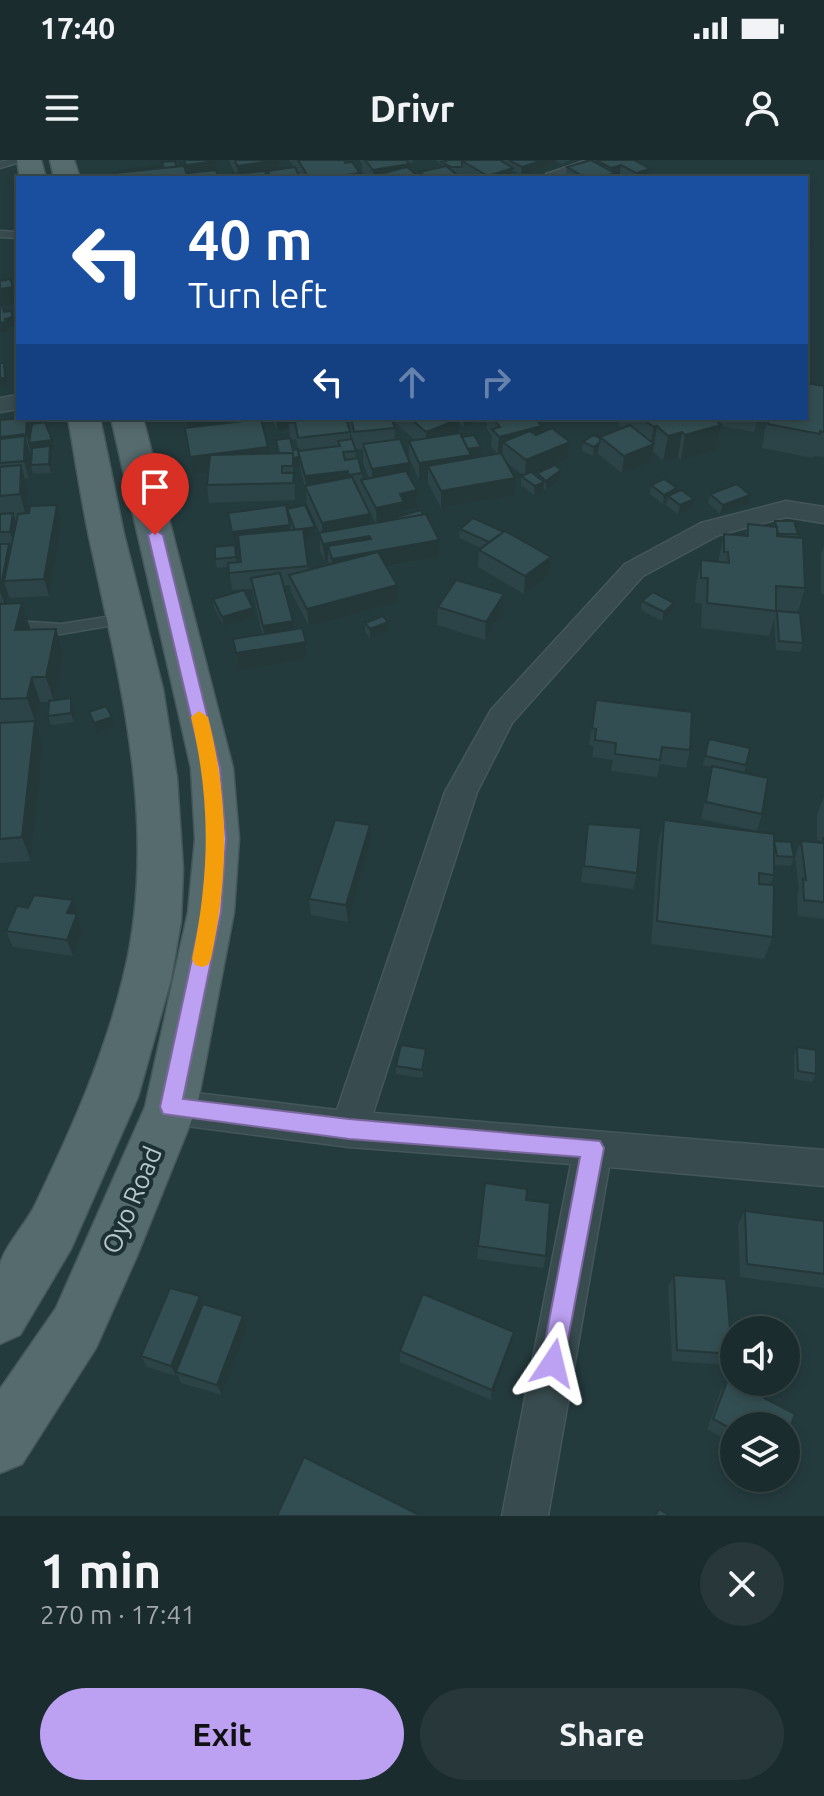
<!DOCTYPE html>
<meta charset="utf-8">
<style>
:root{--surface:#1b2c2e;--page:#28383a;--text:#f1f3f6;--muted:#a0a7aa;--line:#39484a;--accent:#bca0f2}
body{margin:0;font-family:Ubuntu,sans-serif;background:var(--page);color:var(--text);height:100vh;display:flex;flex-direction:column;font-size:30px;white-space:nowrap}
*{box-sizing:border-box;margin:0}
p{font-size:26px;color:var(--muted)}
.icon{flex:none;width:44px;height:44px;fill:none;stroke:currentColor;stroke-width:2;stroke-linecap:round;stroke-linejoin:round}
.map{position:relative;height:1356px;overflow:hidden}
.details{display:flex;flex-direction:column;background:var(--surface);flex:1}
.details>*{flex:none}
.banner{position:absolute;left:16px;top:16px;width:792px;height:244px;border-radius:0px;box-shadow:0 4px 12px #0003,0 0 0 2px var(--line);background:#1a4fa0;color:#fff;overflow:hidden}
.tools{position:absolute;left:720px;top:1156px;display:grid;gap:16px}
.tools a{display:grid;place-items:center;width:80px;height:80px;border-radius:50%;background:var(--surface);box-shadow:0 4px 12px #0003,0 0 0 2px var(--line);font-size:40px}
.pin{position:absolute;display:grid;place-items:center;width:68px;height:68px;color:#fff;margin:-82px -34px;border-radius:50% 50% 50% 0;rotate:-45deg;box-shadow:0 0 8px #0007}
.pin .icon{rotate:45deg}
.me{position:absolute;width:88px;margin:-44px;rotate:10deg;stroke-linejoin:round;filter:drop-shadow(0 0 6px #0008)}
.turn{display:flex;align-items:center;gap:28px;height:168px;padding:0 40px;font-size:36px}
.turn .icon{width:104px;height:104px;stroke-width:2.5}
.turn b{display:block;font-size:56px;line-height:68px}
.lanes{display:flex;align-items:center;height:76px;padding:0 40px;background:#0003;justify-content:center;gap:40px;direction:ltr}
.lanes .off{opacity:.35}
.round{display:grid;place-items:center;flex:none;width:84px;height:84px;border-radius:42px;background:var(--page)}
.head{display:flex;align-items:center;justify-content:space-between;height:136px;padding:0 40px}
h1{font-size:48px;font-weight:600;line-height:60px}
.cta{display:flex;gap:16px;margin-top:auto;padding:16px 40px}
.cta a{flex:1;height:92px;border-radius:48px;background:var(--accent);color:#111;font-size:32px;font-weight:600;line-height:92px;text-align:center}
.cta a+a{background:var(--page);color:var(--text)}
.status{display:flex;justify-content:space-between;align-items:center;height:56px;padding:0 40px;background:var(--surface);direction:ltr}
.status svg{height:22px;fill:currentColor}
header{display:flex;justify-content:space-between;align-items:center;height:104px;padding:0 40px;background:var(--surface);font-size:36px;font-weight:600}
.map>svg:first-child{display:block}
</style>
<div class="status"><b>17:40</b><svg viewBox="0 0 49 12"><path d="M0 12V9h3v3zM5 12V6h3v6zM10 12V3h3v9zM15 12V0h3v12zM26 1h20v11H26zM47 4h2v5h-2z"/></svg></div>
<header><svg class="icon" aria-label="menu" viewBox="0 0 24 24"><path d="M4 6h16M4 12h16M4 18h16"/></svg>Drivr<svg class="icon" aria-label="person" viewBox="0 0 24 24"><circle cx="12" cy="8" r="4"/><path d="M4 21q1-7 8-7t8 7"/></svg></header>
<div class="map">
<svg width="824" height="1356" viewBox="0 0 824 1356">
<rect width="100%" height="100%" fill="#243b3e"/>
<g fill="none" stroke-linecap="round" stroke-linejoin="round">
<!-- lane casing -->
<g stroke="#44575a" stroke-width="3">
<g id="lane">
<path d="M10,0H27L0,8V2Z"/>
<path d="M0,71L18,72V78L0,77Z"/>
<path d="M126,454L133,459L131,462L61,474L0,470V460L61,464Z"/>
</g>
</g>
<!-- street casing -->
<g stroke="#44575a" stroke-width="3">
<g id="street">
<path d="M587,0L608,2L605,6L571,18H544L546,14Z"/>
<path d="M18,235V249L0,252V238Z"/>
<path d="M786,341L824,347V363L786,357L719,375L643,416L512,563L477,632L373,953L824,990V1026L609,1007L548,1356H502L571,1004L349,987L171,964L158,959L152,947L158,935L171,930L337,950L445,632L491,550L625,404L701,363Z"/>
</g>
</g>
<!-- primary casing -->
<g stroke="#44575a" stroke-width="3">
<g id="primary">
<path d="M17,0H41L46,18H20Z"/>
<path d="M50,0H74L80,18H54Z"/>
<path d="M68,258H100L124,374L163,529L177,618L183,709L181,761L171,819L138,937L71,1089L20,1175L0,1184C0,1159 0,1130 0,1105C3,1088 28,1061 36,1043C71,970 104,897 123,818C160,670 120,522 89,377C81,338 75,298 68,258Z"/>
<path d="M111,258H143L233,608L239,679L234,752L197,947L137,1096L96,1188L22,1304L0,1313V1229L56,1148L145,947L188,752L195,679L191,608Z"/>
</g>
</g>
<!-- lane -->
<use href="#lane" fill="#384b4e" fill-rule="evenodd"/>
<!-- street -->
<use href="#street" fill="#384b4e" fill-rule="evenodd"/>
<!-- primary -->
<use href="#primary" fill="#566b6e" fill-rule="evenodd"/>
</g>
<!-- wall -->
<g fill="#2c4347" fill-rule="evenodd">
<path d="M229,0H279L280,9L294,8L289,0H344L360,18H234V14H235Z"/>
<path d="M359,0H413V2L409,3V10L420,18H368L362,11V4Z"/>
<path d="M435,0H571L562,4L556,1V3L521,15L513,11L512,18H464L462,17V15H457L461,18H420V12L442,7V3L440,4Z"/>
<path d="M586,0H634L650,9L649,18H566L567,7L585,1Z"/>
<path d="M824,226V297L814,296L813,298L762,288L767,258H806Z"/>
<path d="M184,258H256L268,294L278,293L276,280L290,278L289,269L278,271L272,258H346L350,272V280L354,285L347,258H476V262L464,267L458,262V274L480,296L471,298L497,294L491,286L492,276L487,269V258H535L542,266V273L570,282L568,299L534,314L536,316L537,313L560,319L546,330L544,328L543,331L534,335L521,325V316L523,315L507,303L514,335L441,348L428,323V319L419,320L409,298V281L415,280L392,260L395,268V280L410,303V317L417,330V348L404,351V355L439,380L438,397L386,407L397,425L398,442L309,466L291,432L290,425L283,426L293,461V470L306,482L307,499L238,510L233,479L262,474L252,429L232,430L229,407L217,408L215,399L234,385L228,353L287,349L315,367L316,376L305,378L309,410L329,405L328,401L325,402L320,391V373L307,344L306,332L300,306L294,307L295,340L209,343L207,325L208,312L193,314ZM296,279L298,289L293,290L291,280ZM355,289H363V302L369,319L362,320V313L356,298ZM362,339L376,363L370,364ZM239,389L241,402H237L236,390Z"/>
<path d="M620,258H758L754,272L721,266L716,290L681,300L678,297L663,301L653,291L651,302L622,313L598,294V291L593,296L582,291L583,282L600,278L622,268L619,265Z"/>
<path d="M0,260L31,271L54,289H51L52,295L51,313L33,314L31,305V288V292H29V318H25L28,330L27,353L57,345L62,362L49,436L10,438L8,434L7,444L30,469H56L63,494L54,540L71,538L74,547V562L51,565L48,556L49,542H40L36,562L43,585L31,701L0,703Z"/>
<path d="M651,325L677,328L676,332L694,339L692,348L678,354L666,345L667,342L663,344L650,334Z"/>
<path d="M710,334L748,344L720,354L708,343Z"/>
<path d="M775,361L798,374L797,378L805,428L798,452L803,483L800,492L776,490L774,460L777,451L769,476L701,468L702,443H695L696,425L701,400L718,402L724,374L745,376L748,364L774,367Z"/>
<path d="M460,369L551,397L549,415L524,434L478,407L479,390L481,388L459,378Z"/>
<path d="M824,386V434H821V394Z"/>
<path d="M504,434L503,452L485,480L437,465L438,447Z"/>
<path d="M213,439L253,448L254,457L224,466L214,448Z"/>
<path d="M642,441L674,443L672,452L662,461L641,450Z"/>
<path d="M388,462V471L370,478L365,472V463Z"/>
<path d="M596,540L690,590L686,608L660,604L657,617L611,611L613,600L592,597L594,586L589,585Z"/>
<path d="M709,579L746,605L744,613L762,654L757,671L701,659L712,607L703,605Z"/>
<path d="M824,637V759L798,756L797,735L799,730L795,697L801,681L821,683L822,681L817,680V654Z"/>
<path d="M664,660L774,682L794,697L791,706L774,705V715L770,725L773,777L764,799L651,784L658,684Z"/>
<path d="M588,664L637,713L633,729L581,722Z"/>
<path d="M371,682L348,762L311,755L309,739Z"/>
<path d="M73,740L83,770L73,796L13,787L6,771L28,748Z"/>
<path d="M797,887L816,914L812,922L794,919V895Z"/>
<path d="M426,897L422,918L396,914V906Z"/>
<path d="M485,1023L526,1040L546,1096L543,1108L477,1099Z"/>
<path d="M745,1051L824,1061V1128L740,1117L738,1064Z"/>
<path d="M674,1115L732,1194L725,1205L672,1201L668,1127Z"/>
<path d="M200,1136L203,1145L243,1156L247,1168L222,1235L181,1223L177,1214L176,1216L147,1207L141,1196Z"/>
<path d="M514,1172L512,1183L491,1240L400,1202V1191Z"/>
<path d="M728,1219L734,1266V1284L707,1269L721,1230Z"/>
</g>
<!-- shaded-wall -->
<g fill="#243739">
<path d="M279,0L281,16L268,11V18H239L237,6Z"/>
<path d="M543,0H556V3L521,15L522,7Z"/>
<path d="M216,1L218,17L189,13V18H188L186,5Z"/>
<path d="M409,4V18L376,15V18H373V10Z"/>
<path d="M621,5L619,18H600L611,14V8Z"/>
<path d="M513,8L512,18H488V16Z"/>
<path d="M650,9L649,18H635L636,13Z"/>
<path d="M360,13V18H326Z"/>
<path d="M812,80L808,96L806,97V83Z"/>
<path d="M13,127L17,143L0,146V129Z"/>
<path d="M13,157L15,166L8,167L9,171L0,172V163L5,159Z"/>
<path d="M4,203L6,212L7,226L0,227V218Z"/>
<path d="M27,258L32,275L52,280L54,289H51L52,295L51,313L49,304L32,292L31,288V292L26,274Z"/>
<path d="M185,258H256L257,264L187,272Z"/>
<path d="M276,258H288L289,269L278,271Z"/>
<path d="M464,258H476V262L464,267Z"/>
<path d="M459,259L458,277L426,289V272Z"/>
<path d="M721,265L716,290L681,300L685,275Z"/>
<path d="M542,266L541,284L503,282L502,293L498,294L499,277Z"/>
<path d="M657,266L651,302L622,313L624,296L650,286L654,267Z"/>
<path d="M682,272L678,297L663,301L668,276Z"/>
<path d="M25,276L30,294L29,318L24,301Z"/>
<path d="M570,282L568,299L525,317L526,300Z"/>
<path d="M600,282L598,291L593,296L594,287Z"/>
<path d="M268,287L270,305L193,314L190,297Z"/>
<path d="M481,287L480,296L471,297L470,312L428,306V319L419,320V303Z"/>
<path d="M299,297L300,306L294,307L295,323L293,306H282L284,323L281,299Z"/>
<path d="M410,303V320L372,326V309Z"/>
<path d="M21,305L28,330L27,359L20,334Z"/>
<path d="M561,310L560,319L546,330V321Z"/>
<path d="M348,311V329L306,327L305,316Z"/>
<path d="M515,318L514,335L441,348V331Z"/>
<path d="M544,322L543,331L534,335L535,326Z"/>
<path d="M677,328L675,337L668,336L667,342L663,344L664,335Z"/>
<path d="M417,330V348L404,351V360L377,366L376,348L400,334Z"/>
<path d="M750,335L748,344L720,354L723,345Z"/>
<path d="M694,339L692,348L678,354L680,345Z"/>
<path d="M57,345L62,362L49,436L44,419Z"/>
<path d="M13,353L18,370L16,389L10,372Z"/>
<path d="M370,354V371L323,381L322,363Z"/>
<path d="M290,365L292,382L236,390L237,406L232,372Z"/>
<path d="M315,367L316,376L296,380L295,371Z"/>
<path d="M369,376L370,392L439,380L438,397L333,416L332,399L328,386V401L325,402L323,384Z"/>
<path d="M9,384L14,401L4,421L8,434L6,448L0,431Z"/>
<path d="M551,397L549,415L524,434L525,416Z"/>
<path d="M397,425L398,442L309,466L307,449Z"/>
<path d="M504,434L503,452L485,480L486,462Z"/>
<path d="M22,443L30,468L24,494L15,470Z"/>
<path d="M674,443L672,452L662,461L664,452Z"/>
<path d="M253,448L254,457L224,466L222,457Z"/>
<path d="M293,461L294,479L265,483L263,466Z"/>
<path d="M388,462V471L370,478V469Z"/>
<path d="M56,469L63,494L54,541L46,517Z"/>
<path d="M306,482L307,499L238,510L236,493Z"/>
<path d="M32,517L40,542L36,562L43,585L31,701L22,677L35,561L27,538Z"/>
<path d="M71,538L74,547V562L71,553Z"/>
<path d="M112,557L114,566L96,572L94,563Z"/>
<path d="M370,665L371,682L348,762L346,745Z"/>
<path d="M73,740L83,770L73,796L67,780V753Z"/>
<path d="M200,1136L205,1148L176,1212V1216L171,1206Z"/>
<path d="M243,1156L247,1168L222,1235L217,1225Z"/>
<path d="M514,1172L512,1183L491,1240L492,1230Z"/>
</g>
<!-- building -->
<g fill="#334e52" stroke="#243739" stroke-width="2">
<path d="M184,0H215L216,1L186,5Z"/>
<path d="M235,0H279L237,6Z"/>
<path d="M298,0H344L345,3L352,2L360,13L326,18H309Z"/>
<path d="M365,0H406L409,4L373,10Z"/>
<path d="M449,0H467L462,1V7H451L442,2Z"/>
<path d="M467,0H500L513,8L488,16L462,1Z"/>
<path d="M512,0H543L522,7L510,1Z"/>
<path d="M591,0L615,13L600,18H586L567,7Z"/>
<path d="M596,0H634L650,9L636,13L621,5L611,8Z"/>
<path d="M175,1L176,7L164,8L162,2Z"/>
<path d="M161,6V8L119,12V11Z"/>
<path d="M184,6L188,18H116L114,13Z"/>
<path d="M446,6L461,18H427L420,12Z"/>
<path d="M295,7L300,18H270L268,11Z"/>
<path d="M407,7L420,18H380L376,15Z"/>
<path d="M216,10L218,18H190L189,13Z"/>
<path d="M265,11L267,18H235L234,14Z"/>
<path d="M10,119L13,127L0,129V121Z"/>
<path d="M2,145L4,152L11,151L13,157L5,159L6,162L0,163V146Z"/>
<path d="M18,158V171L13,159Z"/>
<path d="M0,203H4L5,218H0Z"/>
<path d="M806,223L824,226V272L820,271V274L768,264L769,258H806Z"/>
<path d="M20,258H27L26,274L0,277V260Z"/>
<path d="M288,258H346L350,272L298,278L295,262L289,263Z"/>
<path d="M351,258H391L395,268L354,272Z"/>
<path d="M410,258H457L459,259L426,272Z"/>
<path d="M493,258H535L542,266L499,277L492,269L500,267Z"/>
<path d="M641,258H713L721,265L685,275L682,272L668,276L657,266L654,267Z"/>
<path d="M261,259L268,287L190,297L185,268Z"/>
<path d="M45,262L52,280L29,283L32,264Z"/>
<path d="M630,265L654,284L624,296L600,277Z"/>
<path d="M552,268L570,282L526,300L503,282L530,271L536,275Z"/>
<path d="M460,273L471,295L419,303L409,281Z"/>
<path d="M474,275L481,287L468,289L462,277Z"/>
<path d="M593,275L600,278V282L594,287L583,282Z"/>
<path d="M25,276L24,301L0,303V279Z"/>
<path d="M290,278L293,290L298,289L299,297L293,298V293H279L276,280Z"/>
<path d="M352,279L356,291L343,292L345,300L358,298L362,313L348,315V311L305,316L298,291L340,286L338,281Z"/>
<path d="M400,279L410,303L372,309L363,284Z"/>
<path d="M50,286L49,304L31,305L32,288Z"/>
<path d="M293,293V306H282V313H294L293,323L207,325L210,295Z"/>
<path d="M501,293L515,318L441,331L428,306Z"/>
<path d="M21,305L20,334L0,336V307Z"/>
<path d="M555,305L561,310L546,321L537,313Z"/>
<path d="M406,311L417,330L400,334L404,342L376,348L361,320Z"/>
<path d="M531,312L544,322L535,326L521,316Z"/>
<path d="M352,317L370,354L322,363L305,326Z"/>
<path d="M664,319L677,328L664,335L651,325Z"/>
<path d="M737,324L750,335L723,345L710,334Z"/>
<path d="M681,330L694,339L680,345L668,336Z"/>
<path d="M57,345L44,419L4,421L18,354L29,353L30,346Z"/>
<path d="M286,345L290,365L232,372L228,353Z"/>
<path d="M305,345L315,367L295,370L287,349Z"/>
<path d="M421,350L423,355L390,361V359Z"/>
<path d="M13,353L10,372H0V354Z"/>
<path d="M426,354L439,380L332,399L328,386L371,379L369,376L323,384L319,373Z"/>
<path d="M473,358L504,372L489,382L460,369Z"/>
<path d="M775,361H794L798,374H778Z"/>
<path d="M748,364L777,367V376L803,378L805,428L776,426V451L707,443L708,418H701V400L729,403L728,392H724V374L748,376Z"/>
<path d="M303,369L308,406L229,413L228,403L241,402L238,375Z"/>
<path d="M505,371L551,397L525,416L479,390Z"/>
<path d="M0,384H9L0,431Z"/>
<path d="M235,385L236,397L215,399V387Z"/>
<path d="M378,392L397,425L307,449L289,415Z"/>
<path d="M280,413L293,461L263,466L251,418Z"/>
<path d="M456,420L504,434L486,462L438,447Z"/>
<path d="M244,430L253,448L222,457L213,439Z"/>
<path d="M653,432L674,443L664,452L642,441Z"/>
<path d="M22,443L15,470L56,469L46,517H32L27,538L0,539V444Z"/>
<path d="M777,451L800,453L803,483L779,481Z"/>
<path d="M383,456L388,462L370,469L365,463Z"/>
<path d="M302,468L306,482L236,493L233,479Z"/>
<path d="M71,538V553L48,556L49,541Z"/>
<path d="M596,540L692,552L690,590L662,587L660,600L615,594L616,583L595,580L596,569L592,568Z"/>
<path d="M106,546L112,557L94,563L89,552Z"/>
<path d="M35,561L22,677L0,679V563Z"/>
<path d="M709,579L750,588L746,605L705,596Z"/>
<path d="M712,606L768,618L762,654L706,642Z"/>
<path d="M335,660L370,665L346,745L309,739Z"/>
<path d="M664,660L774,674V715L759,713V724L774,725L773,777L657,761Z"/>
<path d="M588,664L641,668L637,713L584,706Z"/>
<path d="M823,678H824V742L804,740L803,719L806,720L801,681L824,683Z"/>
<path d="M774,681L791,682L794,697L777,696Z"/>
<path d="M34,735L73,740L67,753L77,754L67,780L6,771L17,746L28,748Z"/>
<path d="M401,885L426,889L422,910L396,906Z"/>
<path d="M797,887L816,890V914L798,911Z"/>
<path d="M485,1023L527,1029L526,1040L550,1043L546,1096L478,1086Z"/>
<path d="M745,1051L824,1061V1114L747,1104Z"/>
<path d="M674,1115L726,1119L732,1194L677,1190Z"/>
<path d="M170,1128L200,1136L171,1206L141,1196Z"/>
<path d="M423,1134L514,1172L492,1230L400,1191Z"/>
<path d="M203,1144L243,1156L217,1225L176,1212Z"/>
<path d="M728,1219L795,1254L786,1280V1266H734V1270L713,1259Z"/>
<path d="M304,1297L421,1356H277Z"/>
<path d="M659,1349L670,1356H655Z"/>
</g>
<!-- route -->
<path fill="#bca0f2" stroke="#7a689d" stroke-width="2" d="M155,370L163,375L220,608L226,679L221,752L183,939L349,959L600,981L604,988L562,1211L553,1215L545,1211L541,1203L580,997L349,979L163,954L160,947L202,752L208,679L203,608L148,375Z"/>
<!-- slow -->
<path fill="#f59e0b" d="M199,551L208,557C229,641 229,713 211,799L208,805L202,807L195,805L192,799C210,713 211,642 191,557Z"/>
<g text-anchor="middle" stroke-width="8" stroke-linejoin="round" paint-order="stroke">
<!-- street labels -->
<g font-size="26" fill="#b4c6c9" stroke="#1d3033">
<text transform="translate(132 1040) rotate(-67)" y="9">Oyo Road</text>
</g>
</g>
</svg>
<div class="tools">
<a><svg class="icon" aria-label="sound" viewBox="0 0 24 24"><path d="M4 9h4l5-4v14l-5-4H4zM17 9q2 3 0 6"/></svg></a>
<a><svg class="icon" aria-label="layers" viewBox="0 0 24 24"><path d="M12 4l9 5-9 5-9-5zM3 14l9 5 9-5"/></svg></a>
</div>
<div class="pin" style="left:155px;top:375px;background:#d93025"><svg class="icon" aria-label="arrive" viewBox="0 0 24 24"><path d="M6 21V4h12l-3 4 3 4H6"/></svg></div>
<svg class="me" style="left:553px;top:1203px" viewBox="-20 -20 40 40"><path d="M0-17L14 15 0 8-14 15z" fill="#bca0f2" stroke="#fff" stroke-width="4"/></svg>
<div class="banner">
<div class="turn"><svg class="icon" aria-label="left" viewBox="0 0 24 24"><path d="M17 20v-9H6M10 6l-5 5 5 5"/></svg><div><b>40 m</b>Turn left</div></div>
<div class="lanes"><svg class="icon" aria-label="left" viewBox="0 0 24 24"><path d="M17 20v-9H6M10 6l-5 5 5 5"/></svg><svg class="icon off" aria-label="ahead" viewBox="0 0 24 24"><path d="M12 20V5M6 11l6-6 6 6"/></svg><svg class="icon off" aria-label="right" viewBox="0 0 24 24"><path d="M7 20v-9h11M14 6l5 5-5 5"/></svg></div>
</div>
</div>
<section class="details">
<div class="head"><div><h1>1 min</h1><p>270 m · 17:41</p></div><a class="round"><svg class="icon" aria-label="close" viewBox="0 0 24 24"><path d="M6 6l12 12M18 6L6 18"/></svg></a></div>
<div class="cta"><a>Exit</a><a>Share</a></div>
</section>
